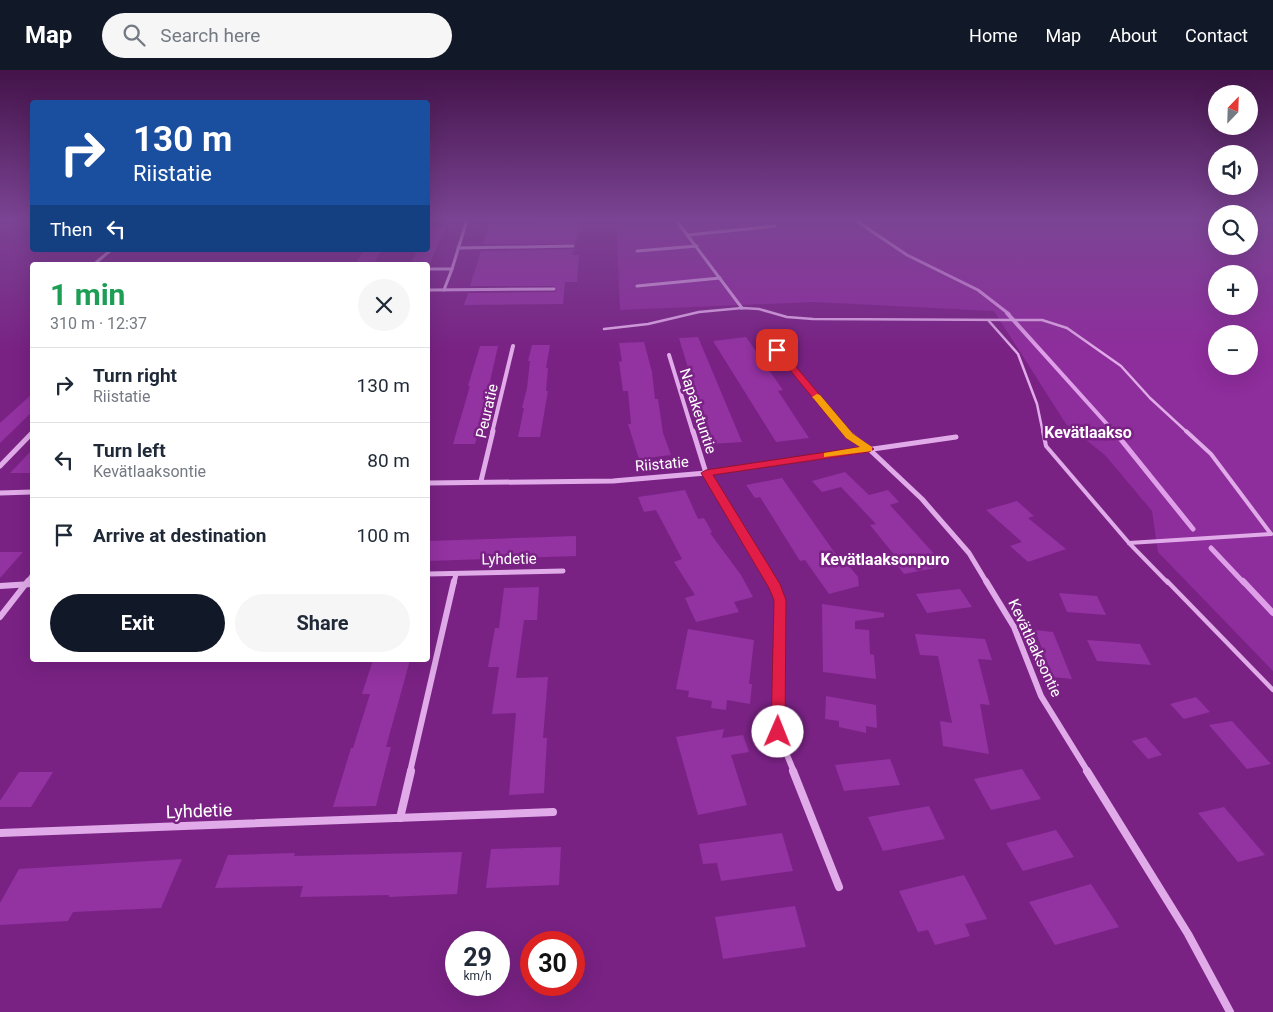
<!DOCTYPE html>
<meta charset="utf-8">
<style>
:root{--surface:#fff;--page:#f6f6f7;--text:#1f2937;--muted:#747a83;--line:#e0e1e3;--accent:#111827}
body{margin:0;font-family:Roboto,sans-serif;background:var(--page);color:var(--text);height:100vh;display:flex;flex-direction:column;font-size:19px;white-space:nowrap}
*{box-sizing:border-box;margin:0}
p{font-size:16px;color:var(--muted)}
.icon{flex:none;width:28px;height:28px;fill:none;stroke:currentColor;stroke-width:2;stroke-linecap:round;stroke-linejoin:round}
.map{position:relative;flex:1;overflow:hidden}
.sheet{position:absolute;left:30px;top:192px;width:400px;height:400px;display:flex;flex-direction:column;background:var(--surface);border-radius:5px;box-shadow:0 5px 20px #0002}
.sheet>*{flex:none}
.banner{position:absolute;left:30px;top:30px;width:400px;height:152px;border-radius:5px;box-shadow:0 5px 20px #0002;background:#1a4fa0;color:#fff;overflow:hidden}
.needle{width:32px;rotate:23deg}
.fabs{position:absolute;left:1208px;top:15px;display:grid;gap:10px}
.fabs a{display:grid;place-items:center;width:50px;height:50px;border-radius:50%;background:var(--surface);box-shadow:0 5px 20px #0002;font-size:25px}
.speed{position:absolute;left:445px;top:861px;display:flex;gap:10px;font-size:25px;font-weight:700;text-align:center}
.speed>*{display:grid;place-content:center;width:65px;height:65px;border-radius:50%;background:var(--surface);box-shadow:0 5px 20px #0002;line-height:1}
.speed small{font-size:12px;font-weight:400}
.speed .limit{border:8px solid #d22;background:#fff;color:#111}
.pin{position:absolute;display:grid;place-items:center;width:42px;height:42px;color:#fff;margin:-21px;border-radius:10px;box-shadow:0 2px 8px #0006}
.me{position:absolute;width:55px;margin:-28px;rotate:1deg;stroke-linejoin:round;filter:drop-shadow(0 0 4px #0008)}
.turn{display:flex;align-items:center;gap:18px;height:105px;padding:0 20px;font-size:22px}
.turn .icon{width:65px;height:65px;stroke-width:2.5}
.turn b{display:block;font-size:35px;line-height:42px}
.then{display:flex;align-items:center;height:48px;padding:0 20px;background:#0003;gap:10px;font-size:19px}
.round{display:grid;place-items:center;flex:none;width:52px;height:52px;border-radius:26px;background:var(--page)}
.head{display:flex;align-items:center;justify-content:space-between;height:85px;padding:0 20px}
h1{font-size:30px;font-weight:700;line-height:38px;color:#1e9e55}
.button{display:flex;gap:10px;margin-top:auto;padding:10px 20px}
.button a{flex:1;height:58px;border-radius:30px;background:var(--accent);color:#fff;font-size:20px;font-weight:700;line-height:58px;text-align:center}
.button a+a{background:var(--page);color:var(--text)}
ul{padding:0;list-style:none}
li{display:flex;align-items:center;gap:15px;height:75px;padding:0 20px;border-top:1px solid var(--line)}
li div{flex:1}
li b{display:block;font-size:19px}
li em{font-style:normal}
header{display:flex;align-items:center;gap:30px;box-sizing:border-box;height:70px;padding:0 25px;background:var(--accent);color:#fff}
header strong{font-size:24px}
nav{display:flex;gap:28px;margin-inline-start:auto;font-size:18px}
.search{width:350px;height:45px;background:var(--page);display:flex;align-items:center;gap:12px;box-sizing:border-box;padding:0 18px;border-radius:28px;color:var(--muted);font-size:19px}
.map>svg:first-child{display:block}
</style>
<header>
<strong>Map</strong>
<div class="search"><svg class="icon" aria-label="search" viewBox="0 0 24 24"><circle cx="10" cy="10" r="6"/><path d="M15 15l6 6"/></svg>Search here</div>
<nav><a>Home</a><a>Map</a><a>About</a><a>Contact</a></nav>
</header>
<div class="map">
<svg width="1273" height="942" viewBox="0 0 1273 942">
<rect width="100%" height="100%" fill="#792284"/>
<!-- green -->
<path fill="#8e2d9c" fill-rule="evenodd" d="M616,150H1216V176H1249V150H1273V601L1158,482L1152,441L1105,385L1066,354L994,241L814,232L620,240ZM1216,204H1249V236H1216ZM1216,264H1249V296H1216Z"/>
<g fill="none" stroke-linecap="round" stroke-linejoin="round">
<!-- stream-far3 -->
<path stroke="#df9fe9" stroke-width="3" d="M855,150L907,185L978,220L1009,244"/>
<!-- stream-far2 -->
<path stroke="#df9fe9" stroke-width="4" d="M1007,243L1115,363"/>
<!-- stream-far1 -->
<g stroke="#df9fe9" stroke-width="5">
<path d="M1114,361L1193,459"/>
<path d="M1211,478L1244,513"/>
</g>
<!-- stream -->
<path stroke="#df9fe9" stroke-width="6" d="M1243,511L1273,543"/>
</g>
<!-- building -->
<g fill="#9332a1">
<path d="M581,150V158L575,174H483L490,153Z"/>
<path d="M428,158H445L429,196L410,195L417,180H428Z"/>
<path d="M574,179L572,185H579L577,212H565L563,234L464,235L468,223L554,222L557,220L554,216H470L481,181Z"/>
<path d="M364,180H382L373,195H354Z"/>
<path d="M698,267L742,372L711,374L679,268Z"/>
<path d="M746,267L783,320L778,321L809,368L776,372L713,271Z"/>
<path d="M644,272L652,302L655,329H658L663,363L671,385L639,389L628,354H631L628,321H623L619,292L622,291L619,273Z"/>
<path d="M532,275H550L546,298H548L546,321H548L540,367H518L524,338H522L527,318L530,291H528Z"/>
<path d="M480,276H498L481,352L475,374H453L470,316H468Z"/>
<path d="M32,324V342L0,373V353Z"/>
<path d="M32,380V403H10Z"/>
<path d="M845,402L869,425L888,420L899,432L890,435L945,496L904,504L892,488L896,487L870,455L876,454L841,417L822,422L812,411Z"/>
<path d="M782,408L842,493L846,492L858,507L859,516L829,524L805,490L800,491L760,427L755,428L746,415Z"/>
<path d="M685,420L698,449L704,448L712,462L710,463L741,505L753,527L734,532L739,542L696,552L685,528L695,525L674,492L682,489L656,440L644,442L638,427Z"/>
<path d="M1017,431L1034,446L1028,448L1066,479L1028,492L1010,476L1022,472L986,440Z"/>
<path d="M576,466V486L428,491V471Z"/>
<path d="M0,482H23L0,508Z"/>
<path d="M539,517L537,550H524L516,608L548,607L543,668H547L544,723L509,725L516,643L492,644L499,597H488L495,558H499L504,518Z"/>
<path d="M960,519L972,537L927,543L916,524Z"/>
<path d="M1059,523L1097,526L1106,545L1067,542Z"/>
<path d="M822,534L884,543V547L855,551V559L869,560L870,584L874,585L876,609L823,602Z"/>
<path d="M688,559L754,570L749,614H752L750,634L727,630L726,640L711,638L712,631L688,627L689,621L676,619Z"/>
<path d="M1035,560L1053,562L1072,609L1053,607Z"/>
<path d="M915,564L985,569L992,590L978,589L990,635L980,634L989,684L943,676L940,651L952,653L938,586L920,585Z"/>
<path d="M1087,570L1140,574L1151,595L1097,591Z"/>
<path d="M373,590H410L386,677H391L376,736L333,737L351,678H353L370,624H362Z"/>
<path d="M826,626L876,635L877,658L866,656V663L839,657V651L825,649Z"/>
<path d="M1196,627L1210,642L1184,649L1170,634Z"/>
<path d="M1232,651L1271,694L1247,699L1209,655Z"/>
<path d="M724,659L722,668L743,665L749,682L731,685L747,735L698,745L676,667Z"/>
<path d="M1146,667L1162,685L1148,689L1132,671Z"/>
<path d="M890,689L900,715L844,721L835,695Z"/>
<path d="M1022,699L1041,729L991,740L974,709Z"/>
<path d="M19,702H53L31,737H0V731Z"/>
<path d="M929,736L945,769L883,781L868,747Z"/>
<path d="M1224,737L1265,785L1238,792L1198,743Z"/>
<path d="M1056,760L1074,787L1023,801L1006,773Z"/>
<path d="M782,763L793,801L721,811L717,793L703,794L699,774Z"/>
<path d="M561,777L559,815L486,818L491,779Z"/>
<path d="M462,782L457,824L389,827V825L300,827L303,816L215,818L228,785L295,783L294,786Z"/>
<path d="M182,789L161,838L73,842L68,851L0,855V833L19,799Z"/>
<path d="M964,805L987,849L965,854L970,866L935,875L928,860L918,862L899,821Z"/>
<path d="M1091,814L1119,857L1055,875L1029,832Z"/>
<path d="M795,836L806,877L723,889L715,847Z"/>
</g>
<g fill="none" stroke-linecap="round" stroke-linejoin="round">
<!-- lane-far2 -->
<g stroke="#e0abe8" stroke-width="2.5">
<path d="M988,250L1018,284L1037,334L1043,363"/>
<path d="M604,259L648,254L699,242L742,238L759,239L787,247L813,249L1042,250L1067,258L1121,296L1150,328L1188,363"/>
</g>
<!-- lane-far1 -->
<g stroke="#e0abe8" stroke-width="4">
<path d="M1043,361L1046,376L1129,473L1168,513"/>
<path d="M1186,361L1211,384L1271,464"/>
<path d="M1129,473L1271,464"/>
</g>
<!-- lane -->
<path stroke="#e0abe8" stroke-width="4.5" d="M1167,511L1273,620"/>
<!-- street-far4 -->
<g stroke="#e0abe8" stroke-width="3">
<path d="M676,150L742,238"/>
<path d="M688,165L775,156"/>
<path d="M458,178L573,176"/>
<path d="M637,181L697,176"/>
<path d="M93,195L111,180"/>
<path d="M428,199H452L467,150"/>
<path d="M637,216L720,208"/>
<path d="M428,220L554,219"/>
<path d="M444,220L452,199"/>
</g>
<!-- street-far3 -->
<g stroke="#e0abe8" stroke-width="4">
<path d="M764,265L847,363"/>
<path d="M669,285L693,363"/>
<path d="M492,363L513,276"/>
</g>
<!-- street-far2 -->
<g stroke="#e0abe8" stroke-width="5">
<path d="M693,361L706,403L772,513"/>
<path d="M846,361L869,379L922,429L969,483L987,513"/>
<path d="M0,396L32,363"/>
<path d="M481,411L493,361"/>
<path d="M428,413L613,411L706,403L956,367"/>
<path d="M0,423L32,422"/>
<path d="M428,504L563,501"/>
<path d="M27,513L32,506"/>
<path d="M454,513L456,504"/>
</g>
<!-- street-far1 -->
<g stroke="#e0abe8" stroke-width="6">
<path d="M772,511L780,530L778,663L794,702"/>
<path d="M986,511L1014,557L1041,626L1088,702"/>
<path d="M0,516L32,514"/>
<path d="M0,547L28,511"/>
<path d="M410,702L454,511"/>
</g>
<!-- street -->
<g stroke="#e0abe8" stroke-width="8">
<path d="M793,701L839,817"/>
<path d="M1087,701L1188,864L1230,942"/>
<path d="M400,748L411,701"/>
<path d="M0,763L553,742"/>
</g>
</g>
<!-- sky -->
<linearGradient id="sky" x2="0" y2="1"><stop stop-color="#431349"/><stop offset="0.53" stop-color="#7b4494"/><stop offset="1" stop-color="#7b4494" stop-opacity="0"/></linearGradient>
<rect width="1273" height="282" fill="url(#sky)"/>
<!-- route -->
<path fill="#e11d48" stroke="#92132f" d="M774,278H780L853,364L874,379L869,382L713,405L780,514L786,530L785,662L783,667L778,669L773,667L771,662L774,530L769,518L701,403L706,400L860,377L846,368L774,281Z"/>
<!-- slow -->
<path fill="#f59e0b" d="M817,324L820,325L853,364L872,377V381L824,387V383L860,377L846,368L814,329L812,327Z"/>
<g text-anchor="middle" stroke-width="5" stroke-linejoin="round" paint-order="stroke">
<!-- street labels -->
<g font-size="15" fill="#fff" stroke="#792284">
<text transform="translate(487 341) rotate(-77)" y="5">Peuratie</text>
<text transform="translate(698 341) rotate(72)" y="5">Napaketuntie</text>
<text transform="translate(662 394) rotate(-5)" y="5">Riistatie</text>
<text transform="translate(509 489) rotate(-1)" y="5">Lyhdetie</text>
<text transform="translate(1035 578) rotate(65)" y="5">Kevätlaaksontie</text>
</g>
<!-- neighbourhood labels -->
<g font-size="16" font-weight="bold" fill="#fff" stroke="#792284">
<text x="1088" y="368">Kevätlaakso</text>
<text x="885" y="495">Kevätlaaksonpuro</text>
</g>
<!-- near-street labels -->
<g font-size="18" fill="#fff" stroke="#792284">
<text transform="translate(199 741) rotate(-2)" y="6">Lyhdetie</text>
</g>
</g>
</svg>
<div class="fabs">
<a><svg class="needle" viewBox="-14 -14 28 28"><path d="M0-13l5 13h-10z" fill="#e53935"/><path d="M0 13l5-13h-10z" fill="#747a83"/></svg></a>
<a><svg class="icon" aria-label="sound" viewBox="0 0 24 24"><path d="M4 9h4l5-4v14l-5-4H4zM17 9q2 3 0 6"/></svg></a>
<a><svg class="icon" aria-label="search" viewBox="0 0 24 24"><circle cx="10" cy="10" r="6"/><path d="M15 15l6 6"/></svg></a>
<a>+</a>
<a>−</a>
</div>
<div class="speed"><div>29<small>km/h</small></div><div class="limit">30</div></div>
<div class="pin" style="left:777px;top:280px;background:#d93025"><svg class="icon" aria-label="arrive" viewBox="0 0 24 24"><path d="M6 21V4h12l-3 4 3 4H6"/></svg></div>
<svg class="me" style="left:778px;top:662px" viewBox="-20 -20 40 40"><circle r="19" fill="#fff"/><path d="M0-13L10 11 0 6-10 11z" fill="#e11d48"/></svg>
<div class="banner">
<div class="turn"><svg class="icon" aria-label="right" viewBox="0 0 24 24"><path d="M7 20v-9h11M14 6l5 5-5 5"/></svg><div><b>130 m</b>Riistatie</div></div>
<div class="then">Then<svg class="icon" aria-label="left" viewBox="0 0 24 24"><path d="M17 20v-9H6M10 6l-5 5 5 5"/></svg></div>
</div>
<section class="sheet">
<div class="head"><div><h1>1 min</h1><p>310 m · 12:37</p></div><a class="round"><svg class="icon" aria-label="close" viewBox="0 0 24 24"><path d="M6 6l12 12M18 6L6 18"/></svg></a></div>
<ul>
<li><svg class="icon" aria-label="right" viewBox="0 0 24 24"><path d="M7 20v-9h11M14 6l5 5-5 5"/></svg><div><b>Turn right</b><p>Riistatie</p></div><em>130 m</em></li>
<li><svg class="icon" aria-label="left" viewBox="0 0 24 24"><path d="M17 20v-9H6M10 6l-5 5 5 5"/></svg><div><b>Turn left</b><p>Kevätlaaksontie</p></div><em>80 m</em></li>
<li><svg class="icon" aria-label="arrive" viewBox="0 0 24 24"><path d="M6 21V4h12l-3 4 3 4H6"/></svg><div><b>Arrive at destination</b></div><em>100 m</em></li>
</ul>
<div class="button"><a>Exit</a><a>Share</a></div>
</section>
</div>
